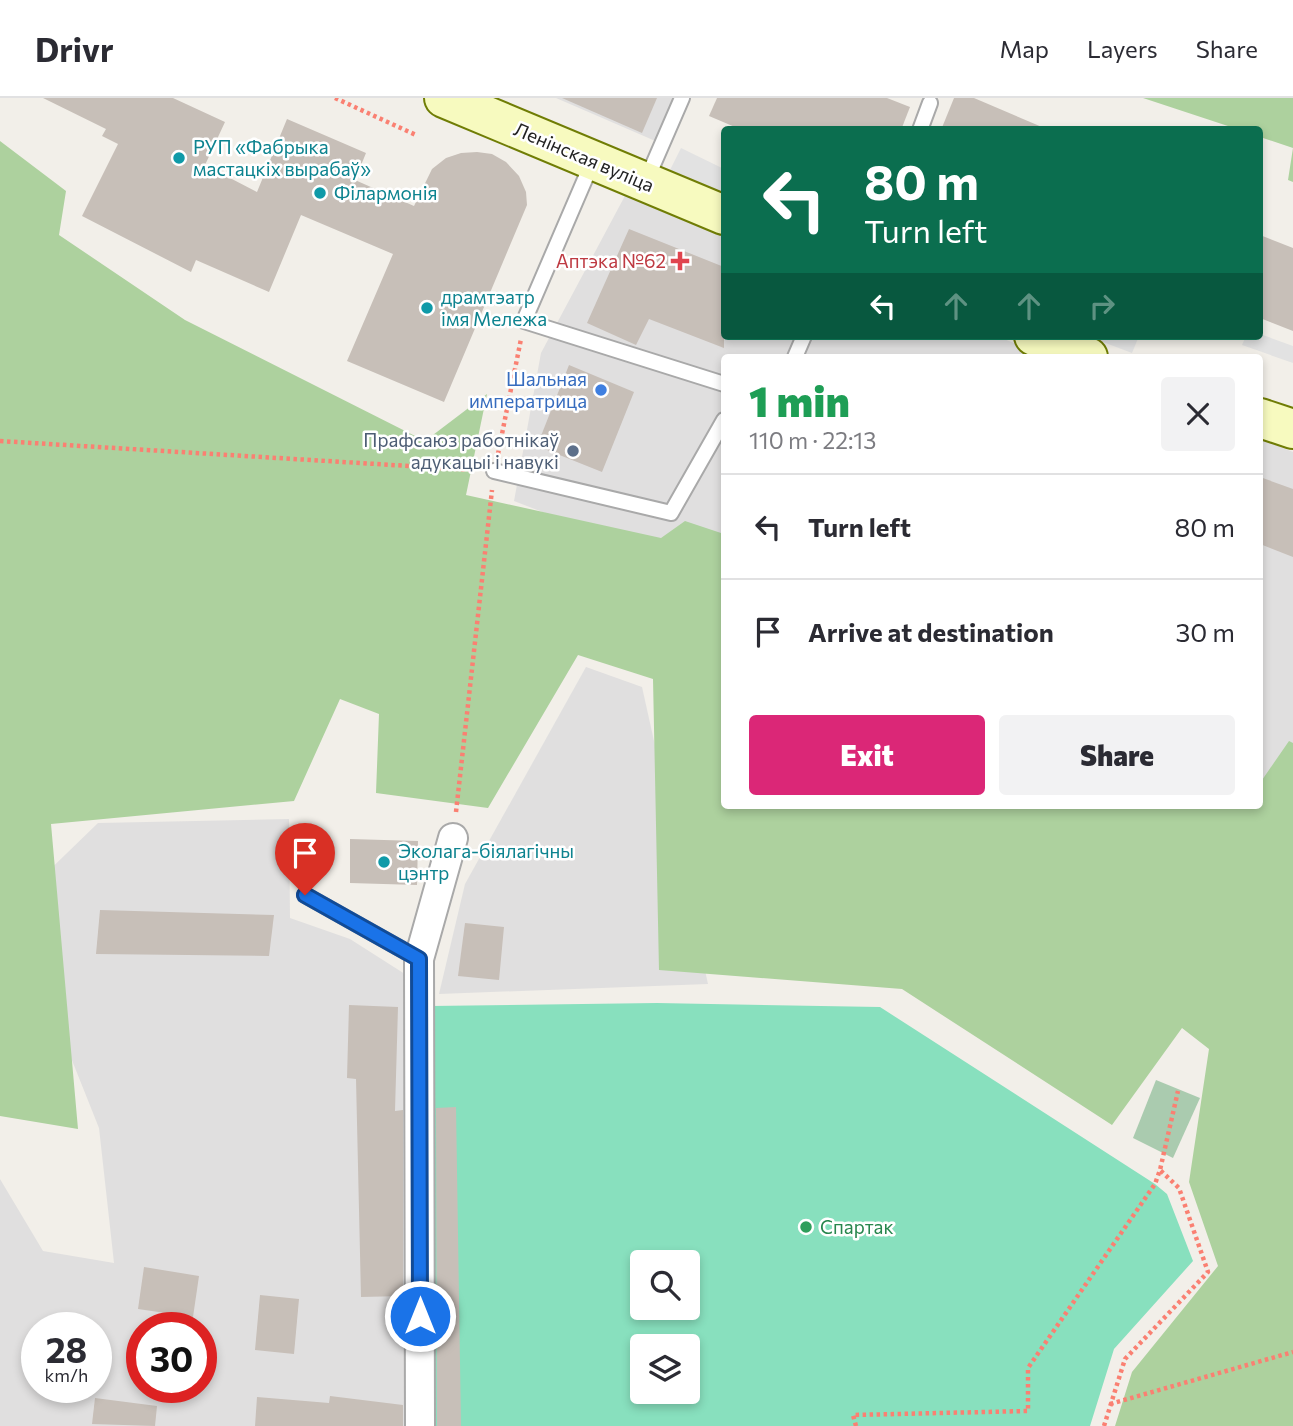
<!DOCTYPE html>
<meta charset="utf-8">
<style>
:root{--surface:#fff;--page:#f2f2f3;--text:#2b2b33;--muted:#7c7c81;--line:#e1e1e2;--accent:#db2777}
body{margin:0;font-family:Commissioner,sans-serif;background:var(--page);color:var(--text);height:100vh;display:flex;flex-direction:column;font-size:26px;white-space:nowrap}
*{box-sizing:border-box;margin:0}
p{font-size:23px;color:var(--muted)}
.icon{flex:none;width:38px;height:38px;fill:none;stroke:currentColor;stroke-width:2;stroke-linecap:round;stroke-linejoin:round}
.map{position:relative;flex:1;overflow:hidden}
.panel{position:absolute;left:721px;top:256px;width:542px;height:455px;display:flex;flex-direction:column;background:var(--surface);border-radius:7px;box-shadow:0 4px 10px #0003}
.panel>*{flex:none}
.banner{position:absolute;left:721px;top:28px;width:542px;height:214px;border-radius:7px;box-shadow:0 4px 10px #0003;background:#0b6e4f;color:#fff;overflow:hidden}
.buttons{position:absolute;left:630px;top:1152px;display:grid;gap:14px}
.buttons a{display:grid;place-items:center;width:70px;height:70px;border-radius:7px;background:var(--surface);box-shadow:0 4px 10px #0003;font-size:35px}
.speed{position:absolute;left:21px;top:1214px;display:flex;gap:14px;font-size:35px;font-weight:700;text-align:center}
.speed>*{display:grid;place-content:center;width:91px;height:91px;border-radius:50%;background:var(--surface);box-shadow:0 4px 10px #0003;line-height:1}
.speed small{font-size:18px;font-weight:400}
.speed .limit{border:10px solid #d22;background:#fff;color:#111}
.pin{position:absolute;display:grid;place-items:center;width:60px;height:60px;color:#fff;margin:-72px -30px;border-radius:50% 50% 50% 0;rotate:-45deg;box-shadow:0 0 7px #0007}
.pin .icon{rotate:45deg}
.me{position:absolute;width:77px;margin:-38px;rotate:0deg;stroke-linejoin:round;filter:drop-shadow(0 0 5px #0008)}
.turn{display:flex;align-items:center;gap:24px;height:147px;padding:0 28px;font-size:32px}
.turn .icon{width:91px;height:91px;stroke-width:2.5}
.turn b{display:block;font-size:49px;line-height:60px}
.lanes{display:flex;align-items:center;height:66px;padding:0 28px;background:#0003;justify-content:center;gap:35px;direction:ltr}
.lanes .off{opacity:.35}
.round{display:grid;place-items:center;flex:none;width:74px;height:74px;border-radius:7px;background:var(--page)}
.headline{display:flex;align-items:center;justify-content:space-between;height:119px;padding:0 28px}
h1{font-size:42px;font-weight:800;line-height:52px;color:#1e9e55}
.action{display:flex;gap:14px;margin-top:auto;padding:14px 28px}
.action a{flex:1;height:80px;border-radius:7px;background:var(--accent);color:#fff;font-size:28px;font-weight:800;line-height:80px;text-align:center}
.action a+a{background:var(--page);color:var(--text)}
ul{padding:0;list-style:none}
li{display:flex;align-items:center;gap:21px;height:105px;padding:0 28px;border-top:2px solid var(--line)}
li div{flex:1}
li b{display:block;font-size:26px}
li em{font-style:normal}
header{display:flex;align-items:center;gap:42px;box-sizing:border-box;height:98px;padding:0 35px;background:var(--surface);border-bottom:2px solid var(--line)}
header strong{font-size:33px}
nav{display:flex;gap:38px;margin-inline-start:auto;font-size:24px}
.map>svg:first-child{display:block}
</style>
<header>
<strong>Drivr</strong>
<nav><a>Map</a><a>Layers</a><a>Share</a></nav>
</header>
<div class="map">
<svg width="1293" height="1328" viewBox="0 0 1293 1328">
<rect width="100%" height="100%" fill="#f2efe9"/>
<!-- residential -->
<g fill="#e0dfdf" fill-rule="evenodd">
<path d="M556,0H676L660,45Z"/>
<path d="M627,94L724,132V238H996L1050,259H724V484L514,403L541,255Z"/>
<path d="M1260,341L1293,354V704L1260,691Z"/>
<path d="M586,569L642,589L708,886L439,896L465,786Z"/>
<path d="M289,721L290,820L350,841L408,878L412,1328H0V1081L43,1153L114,1165L99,1030L24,842L34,787L98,725ZM37,1230H96V1290H37ZM142,1230H201V1290H142Z"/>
</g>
<!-- forest -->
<g fill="#add19e">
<path d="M1143,0H1293V84L1288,82L1293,50L1260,39V32L1237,31Z"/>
<path d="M0,43L66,93L59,137L185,222L425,343L487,296L466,397L661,440L685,423L724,436V707H1260V685L1289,643L1293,645V1328H1115L1132,1274L1218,1168L1189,1084L1209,951L1182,930L1112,1027L902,891L659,872L653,581L578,557L488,710L376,695L379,616L340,601L294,703L51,726L78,1031L0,1018Z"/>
</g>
<!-- cemetery -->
<path fill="#aacbaf" d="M1156,982L1200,1000L1173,1060L1133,1040Z"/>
<!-- pitch -->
<path fill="#88e0be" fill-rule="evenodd" d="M657,905L880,909L1155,1086L1167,1096L1193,1163L1114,1251L1090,1328H434L431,908ZM642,1164H688V1209H642ZM642,1248H688V1293H642Z"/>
<!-- parking -->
<g fill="#e2e2e2">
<path d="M681,50L724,71V95L670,72Z"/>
<path d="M1260,236L1293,248V265L1242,247L1246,238H1260Z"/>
<path d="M1087,238H1139L1132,255Z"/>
</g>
<!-- building -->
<g fill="#c7bfb8">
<path d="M43,0H173L225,24L205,67L257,94L287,21L366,55L355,82L414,108L432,71L446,60L461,55L477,54L492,56L506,64L519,78L526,94L527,107L444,304L347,263L393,156L301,117L269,194L196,162L191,174L82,118L118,46L102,38L106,31Z"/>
<path d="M562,0H657L642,35Z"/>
<path d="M717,0H887L910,9L901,32H742L709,18Z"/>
<path d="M954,0H974L1049,32H941Z"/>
<path d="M629,131L724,169V250L649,221L636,247L587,225Z"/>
<path d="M1260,137L1293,150V233L1260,220Z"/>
<path d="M569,267L634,294L602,374L537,348Z"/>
<path d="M1260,379L1293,391V459L1260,446Z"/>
<path d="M350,741L418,743L417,787L350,785Z"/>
<path d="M100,812L274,817L269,858L96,856Z"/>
<path d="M465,825L504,829L499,882L458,878Z"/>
<path d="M349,907L398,909L395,1013L403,1012V1198L361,1199L356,981L347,980Z"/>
<path d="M456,1009L461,1328H437L436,1010Z"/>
<path d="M144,1169L199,1178L193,1219L138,1211Z"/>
<path d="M260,1197L299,1201L294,1256L255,1252Z"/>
<path d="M330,1298L403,1307V1328H255L257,1299L329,1305Z"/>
<path d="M95,1300L157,1308L155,1328L92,1326Z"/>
</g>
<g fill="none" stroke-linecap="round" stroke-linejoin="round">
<!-- service casing -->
<g stroke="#a9a9a9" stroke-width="18">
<g id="service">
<path d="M920,32L930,5"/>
<path d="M592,65L524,223L724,286"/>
<path d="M646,83L682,0"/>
<path d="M795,259L804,238"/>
<path d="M494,373L671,415L724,322"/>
<path d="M305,797L419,861"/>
</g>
</g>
<!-- minor casing -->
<g stroke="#a9a9a9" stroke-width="32">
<path id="minor" d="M420,1328L419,861L453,740"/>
</g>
<!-- secondary casing -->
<g stroke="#707d05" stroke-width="42">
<g id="secondary">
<path d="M444,0L724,117"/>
<path d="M1034,238L1088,259"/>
<path d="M1260,320L1293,331"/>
</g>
</g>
<!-- path -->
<g stroke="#fa8072" stroke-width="4.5" stroke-dasharray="3.5 3.5" stroke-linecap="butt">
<path d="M335,0L416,37"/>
<path d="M0,343L474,372"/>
<path d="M498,356L521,241"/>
<path d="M456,714L492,392"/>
<path d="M1110,1306L1293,1254"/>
<path d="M856,1328L853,1317L1028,1313V1270L1155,1086L1160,1072L1178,993"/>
<path d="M1104,1328L1125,1261L1208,1174L1179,1090L1160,1072"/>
</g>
<!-- service -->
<use href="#service" stroke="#fff" stroke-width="14"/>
<!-- minor -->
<use href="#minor" stroke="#fff" stroke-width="28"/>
<!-- secondary -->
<use href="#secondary" stroke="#f7fabf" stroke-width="38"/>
</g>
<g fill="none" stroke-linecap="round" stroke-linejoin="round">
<!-- route casing -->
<g stroke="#114b97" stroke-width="18">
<path id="route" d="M305,797L419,861L420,1218"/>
</g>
<!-- route -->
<use href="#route" stroke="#1a73e8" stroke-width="12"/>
</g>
<!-- markers -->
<g fill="#0f9aa8" stroke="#fff" stroke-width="2.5">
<circle cx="179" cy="60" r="7"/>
<circle cx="320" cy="95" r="7"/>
<circle cx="427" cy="210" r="7"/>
<circle cx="384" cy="764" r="7"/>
</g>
<path fill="#e0444e" stroke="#fff" stroke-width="2.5" d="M676.5 152.5h7v7h7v7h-7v7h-7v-7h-7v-7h7z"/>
<circle fill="#3f7fe0" stroke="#fff" stroke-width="2.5" cx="601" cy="292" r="7"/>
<circle fill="#5c6f8a" stroke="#fff" stroke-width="2.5" cx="573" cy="353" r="7"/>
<circle fill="#2e9e5b" stroke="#fff" stroke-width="2.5" cx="806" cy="1129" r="7"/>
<g text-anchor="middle" stroke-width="5" stroke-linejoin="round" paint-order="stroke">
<!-- culture labels -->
<g font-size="19" fill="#0d838f" stroke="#fff" text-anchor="start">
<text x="193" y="56">РУП «Фабрыка<tspan x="193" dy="22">мастацкіх вырабаў»</tspan></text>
<text x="334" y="102">Філармонія</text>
<text x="441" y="206">драмтэатр<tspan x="441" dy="22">імя Мележа</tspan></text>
<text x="398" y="760">Эколага-біялагічны<tspan x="398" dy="22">цэнтр</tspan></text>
</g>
<!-- street labels -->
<g font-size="19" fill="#222" stroke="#fff">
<text transform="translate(584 59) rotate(23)" y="7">Ленінская вуліца</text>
</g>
<!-- health labels -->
<g font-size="19" fill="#be3a42" stroke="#fff" text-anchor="end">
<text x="666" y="170">Аптэка №62</text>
</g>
<!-- shop labels -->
<g font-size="19" fill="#366cbe" stroke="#fff" text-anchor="end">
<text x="587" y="288">Шальная<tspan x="587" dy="22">императрица</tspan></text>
</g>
<!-- service labels -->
<g font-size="19" fill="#4e5e75" stroke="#fff" text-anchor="end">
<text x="559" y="349">Прафсаюз работнікаў<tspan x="559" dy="22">адукацыі і навукі</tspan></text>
</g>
<!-- leisure labels -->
<g font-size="19" fill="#27864d" stroke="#fff" text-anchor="start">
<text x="820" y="1136">Спартак</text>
</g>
</g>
</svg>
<div class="buttons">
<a><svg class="icon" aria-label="search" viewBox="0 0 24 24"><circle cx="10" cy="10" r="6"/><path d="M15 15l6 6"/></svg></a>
<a><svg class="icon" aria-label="layers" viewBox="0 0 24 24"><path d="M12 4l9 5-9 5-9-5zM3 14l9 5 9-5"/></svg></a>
</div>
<div class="speed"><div>28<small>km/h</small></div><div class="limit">30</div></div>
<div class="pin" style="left:305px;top:797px;background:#d93025"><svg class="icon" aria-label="arrive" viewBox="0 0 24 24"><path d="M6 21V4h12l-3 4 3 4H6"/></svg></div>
<svg class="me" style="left:420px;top:1218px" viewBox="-20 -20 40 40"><circle r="17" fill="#1a73e8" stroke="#fff" stroke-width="3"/><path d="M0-11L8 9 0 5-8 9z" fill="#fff"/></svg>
<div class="banner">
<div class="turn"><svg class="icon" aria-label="left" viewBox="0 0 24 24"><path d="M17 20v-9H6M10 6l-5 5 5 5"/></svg><div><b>80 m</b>Turn left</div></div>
<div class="lanes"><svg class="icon" aria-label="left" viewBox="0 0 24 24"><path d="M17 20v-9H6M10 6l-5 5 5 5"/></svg><svg class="icon off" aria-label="ahead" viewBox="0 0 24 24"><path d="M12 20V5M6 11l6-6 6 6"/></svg><svg class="icon off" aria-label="ahead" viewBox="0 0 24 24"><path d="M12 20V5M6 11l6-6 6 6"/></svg><svg class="icon off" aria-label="right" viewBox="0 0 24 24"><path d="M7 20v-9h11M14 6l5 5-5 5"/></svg></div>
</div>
<section class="panel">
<div class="headline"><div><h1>1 min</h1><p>110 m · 22:13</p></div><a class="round"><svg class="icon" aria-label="close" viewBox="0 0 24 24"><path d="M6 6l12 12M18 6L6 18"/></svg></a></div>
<ul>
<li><svg class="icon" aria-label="left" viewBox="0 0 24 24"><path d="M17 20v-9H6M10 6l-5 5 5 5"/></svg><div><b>Turn left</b></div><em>80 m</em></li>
<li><svg class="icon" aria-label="arrive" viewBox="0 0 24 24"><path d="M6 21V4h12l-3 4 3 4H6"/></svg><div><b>Arrive at destination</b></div><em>30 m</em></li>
</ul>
<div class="action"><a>Exit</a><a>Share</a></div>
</section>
</div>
